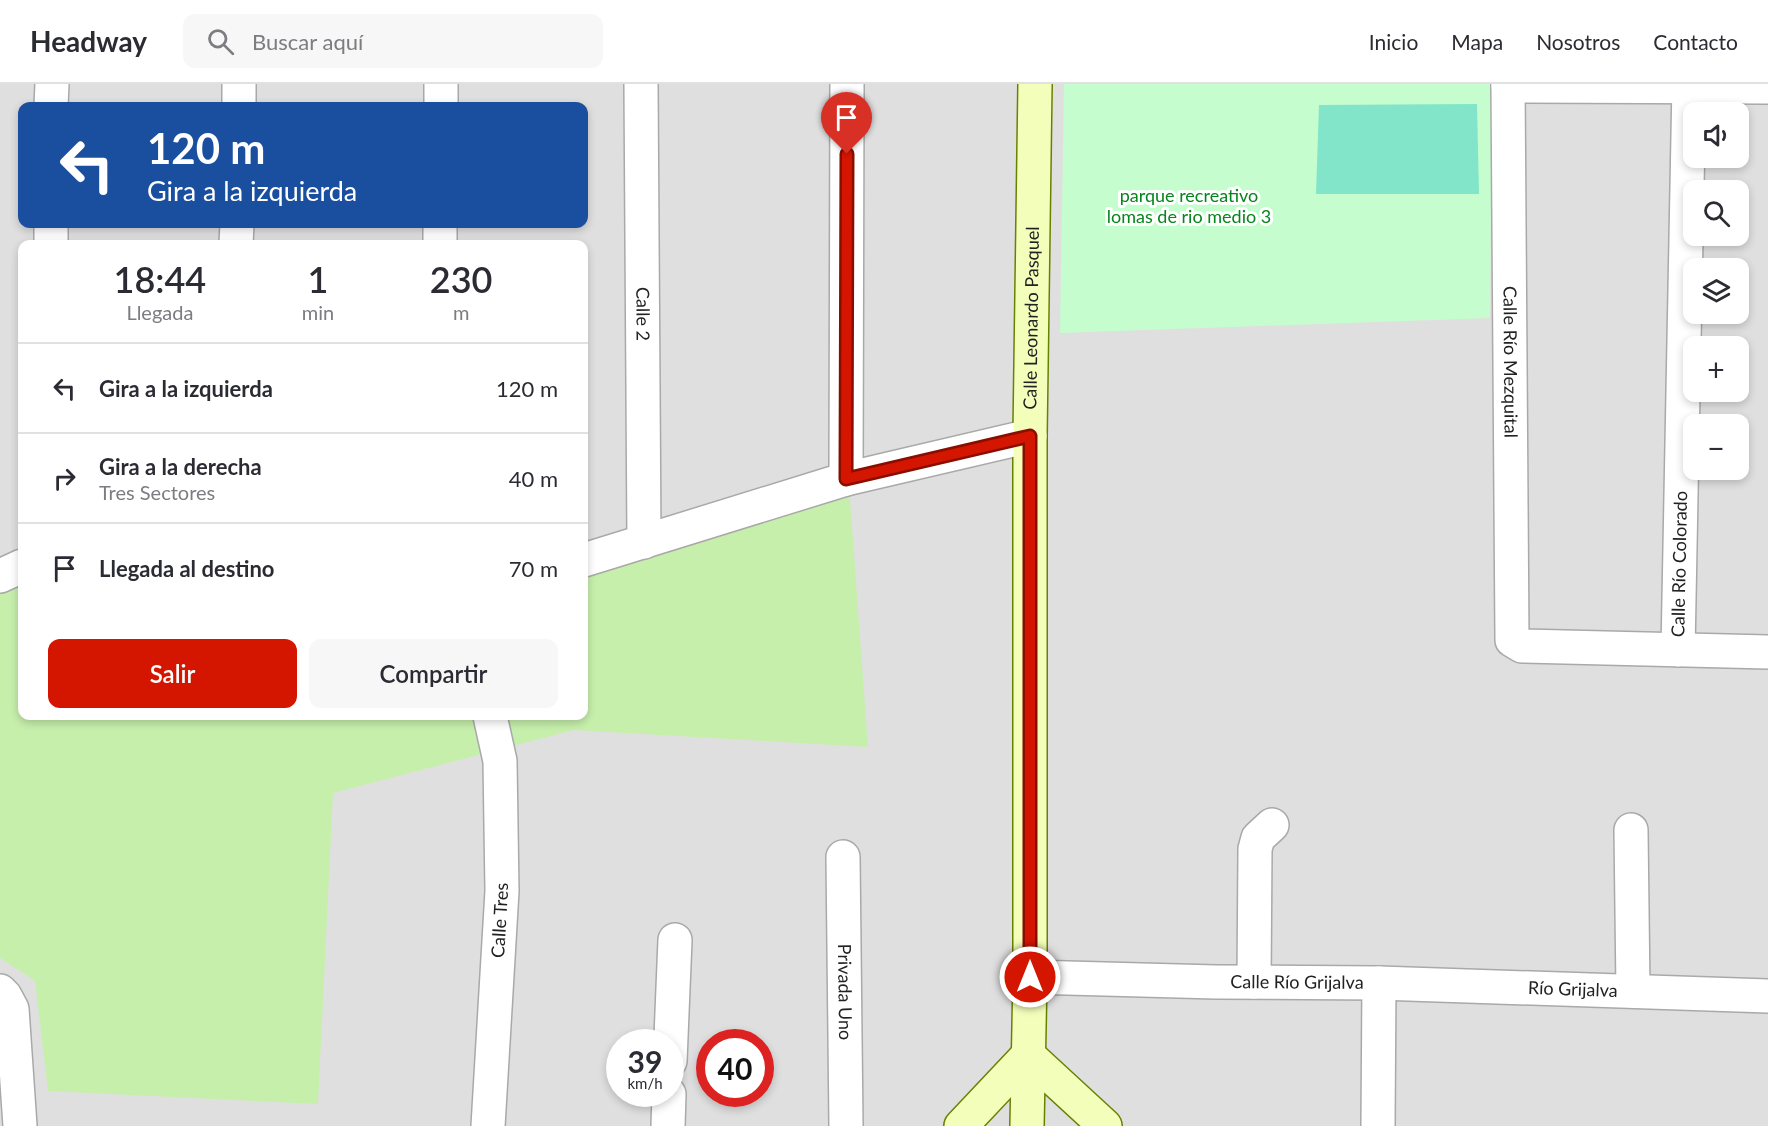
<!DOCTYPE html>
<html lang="es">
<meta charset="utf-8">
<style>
:root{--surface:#fff;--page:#f7f7f7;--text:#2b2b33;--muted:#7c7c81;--line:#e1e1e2;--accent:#d41500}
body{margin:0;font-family:Lato,sans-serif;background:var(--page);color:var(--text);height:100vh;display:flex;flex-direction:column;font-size:22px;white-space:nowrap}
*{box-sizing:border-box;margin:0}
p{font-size:20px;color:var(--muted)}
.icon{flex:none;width:33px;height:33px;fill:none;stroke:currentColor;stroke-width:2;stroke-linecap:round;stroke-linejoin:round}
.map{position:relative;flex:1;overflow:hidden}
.drawer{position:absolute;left:18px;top:156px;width:570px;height:480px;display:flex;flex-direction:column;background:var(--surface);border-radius:12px;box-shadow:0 3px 9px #0003}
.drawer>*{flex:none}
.guide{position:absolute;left:18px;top:18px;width:570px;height:126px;border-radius:12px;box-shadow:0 3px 9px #0003;background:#1a4fa0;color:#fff;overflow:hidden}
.fabs{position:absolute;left:1683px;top:18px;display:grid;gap:12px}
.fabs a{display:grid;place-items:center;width:66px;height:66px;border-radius:12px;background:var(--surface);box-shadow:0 3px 9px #0003;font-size:30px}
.speed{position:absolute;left:606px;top:945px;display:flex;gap:12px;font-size:30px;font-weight:700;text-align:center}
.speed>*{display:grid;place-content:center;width:78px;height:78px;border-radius:50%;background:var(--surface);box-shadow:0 3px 9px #0003;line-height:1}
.speed small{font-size:15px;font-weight:400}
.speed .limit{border:9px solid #d22;background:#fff;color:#111}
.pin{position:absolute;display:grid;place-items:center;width:51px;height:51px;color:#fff;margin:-62px -26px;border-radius:50% 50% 50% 0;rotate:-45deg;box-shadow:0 0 6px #0007}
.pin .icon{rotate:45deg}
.me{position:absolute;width:66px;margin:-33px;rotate:0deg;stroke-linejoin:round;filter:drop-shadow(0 0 4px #0008)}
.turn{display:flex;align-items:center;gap:21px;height:126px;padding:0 30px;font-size:27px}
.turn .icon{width:78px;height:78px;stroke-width:2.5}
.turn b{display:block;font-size:42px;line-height:51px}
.eta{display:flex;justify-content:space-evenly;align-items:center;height:102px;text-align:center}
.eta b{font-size:36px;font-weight:600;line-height:42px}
.button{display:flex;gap:12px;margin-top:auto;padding:12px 30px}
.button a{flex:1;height:69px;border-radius:12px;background:var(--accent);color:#fff;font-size:24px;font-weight:600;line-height:69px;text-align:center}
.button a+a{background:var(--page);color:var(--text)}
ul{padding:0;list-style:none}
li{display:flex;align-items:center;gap:18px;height:90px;padding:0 30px;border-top:2px solid var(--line)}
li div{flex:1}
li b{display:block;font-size:22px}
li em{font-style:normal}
header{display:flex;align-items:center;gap:36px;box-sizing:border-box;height:84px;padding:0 30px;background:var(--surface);border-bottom:2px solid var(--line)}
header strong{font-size:28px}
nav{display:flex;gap:33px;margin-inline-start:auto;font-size:21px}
.search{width:420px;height:54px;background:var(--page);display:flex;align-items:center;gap:15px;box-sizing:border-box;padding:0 21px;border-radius:12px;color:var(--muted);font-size:22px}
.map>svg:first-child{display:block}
</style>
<header>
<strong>Headway</strong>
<div class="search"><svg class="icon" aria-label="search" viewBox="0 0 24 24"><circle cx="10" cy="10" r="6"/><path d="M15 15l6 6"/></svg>Buscar aquí</div>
<nav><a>Inicio</a><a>Mapa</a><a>Nosotros</a><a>Contacto</a></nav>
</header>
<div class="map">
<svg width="1768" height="1042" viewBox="0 0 1768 1042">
<rect width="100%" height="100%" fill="#f2f0e8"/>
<!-- residential -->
<path fill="#e0dfdf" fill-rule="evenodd" d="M0,0H1768V1042H0ZM22,22H584V140H22ZM1694,28H1738V74H1694ZM1694,106H1738V152H1694ZM22,160H584V632H22ZM1694,184H1738V230H1694ZM1694,262H1738V308H1694ZM1694,340H1738V386H1694ZM620,958H670V1010H620ZM710,958H760V1010H710Z"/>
<!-- grass -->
<path fill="#c6efac" d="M848,388L868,663L574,646L333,709L318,1020L48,1007L35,897L0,874V498L22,483V632H584V464Z"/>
<!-- park -->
<path fill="#c5fdcf" d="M1064,0H1492L1490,234L1060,249Z"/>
<!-- pitch -->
<path fill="#82e5c9" d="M1477,20L1479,110H1316L1319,21Z"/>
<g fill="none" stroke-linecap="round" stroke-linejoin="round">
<!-- street casing -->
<g stroke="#a9a9a9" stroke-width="36">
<g id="street">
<path id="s1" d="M641,0L644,458"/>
<path id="s2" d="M1508,0L1512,556L1522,562L1768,568"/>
<path d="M1508,2L1768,3"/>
<path d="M51,22L52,0"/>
<path d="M239,22V0"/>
<path d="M441,22V0"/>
<path d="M51,160V140"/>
<path d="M236,160L237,140"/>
<path d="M440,160V140"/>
<path d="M846,395L847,0"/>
<path d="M584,476L846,395L1030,352"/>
<path d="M0,492L22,482"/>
<path id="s3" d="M1678,566L1689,0"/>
<path d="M1631,746L1633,907"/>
<path id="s4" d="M843,773L846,1042"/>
<path id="s5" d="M1030,893L1216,898L1379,899L1768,912"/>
<path d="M1254,898L1255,765L1258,754L1272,741"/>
<path d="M0,907L5,912L12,925L20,1042"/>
<path d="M670,977L675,856"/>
<path id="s6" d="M488,1042L502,807L500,677L490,632"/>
<path d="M668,1042L669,1010"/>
<path d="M1378,1042L1379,899"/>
</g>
</g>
<!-- secondary casing -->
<g stroke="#678200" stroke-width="36">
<g id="secondary">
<path d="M961,1042L1028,971L1105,1042"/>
<path id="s7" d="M1027,1042L1030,893V352L1035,0"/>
</g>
</g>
<!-- street -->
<use href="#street" stroke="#fff" stroke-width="33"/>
<!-- secondary -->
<use href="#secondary" stroke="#f4febb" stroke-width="33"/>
</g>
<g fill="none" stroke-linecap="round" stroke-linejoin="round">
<!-- route casing -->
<g stroke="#8a0e00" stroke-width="15">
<path id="route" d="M847,70L846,395L1030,352V893"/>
</g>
<!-- route -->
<use href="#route" stroke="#d41500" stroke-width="10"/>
</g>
<g text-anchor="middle" stroke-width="6" stroke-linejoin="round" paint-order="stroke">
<!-- park labels -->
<g font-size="18" fill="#06851c" stroke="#fff">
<text x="1189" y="118">parque recreativo<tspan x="1189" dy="21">lomas de rio medio 3</tspan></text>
</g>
<!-- street labels -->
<g font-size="18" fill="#222" stroke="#fff">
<text dy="6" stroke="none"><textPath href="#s1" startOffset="230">Calle 2</textPath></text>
<text dy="6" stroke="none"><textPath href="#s7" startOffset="808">Calle Leonardo Pasquel</textPath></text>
<text dy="6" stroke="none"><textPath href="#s2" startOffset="278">Calle Río Mezquital</textPath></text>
<text dy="6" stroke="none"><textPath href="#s3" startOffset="86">Calle Río Colorado</textPath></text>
<text dy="6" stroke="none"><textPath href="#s6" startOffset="206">Calle Tres</textPath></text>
<text dy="6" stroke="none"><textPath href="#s5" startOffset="267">Calle Río Grijalva</textPath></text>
<text dy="6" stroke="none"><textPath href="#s5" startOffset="543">Río Grijalva</textPath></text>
<text dy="6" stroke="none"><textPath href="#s4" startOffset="135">Privada Uno</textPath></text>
</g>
</g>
</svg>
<div class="fabs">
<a><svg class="icon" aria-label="sound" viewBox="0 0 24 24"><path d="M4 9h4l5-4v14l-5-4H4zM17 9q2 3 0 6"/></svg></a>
<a><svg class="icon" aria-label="search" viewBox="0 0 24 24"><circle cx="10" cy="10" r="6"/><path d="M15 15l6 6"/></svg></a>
<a><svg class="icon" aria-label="layers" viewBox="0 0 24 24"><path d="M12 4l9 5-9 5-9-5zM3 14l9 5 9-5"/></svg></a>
<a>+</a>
<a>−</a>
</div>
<div class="speed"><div>39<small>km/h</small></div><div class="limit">40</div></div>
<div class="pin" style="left:847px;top:70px;background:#d93025"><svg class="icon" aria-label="arrive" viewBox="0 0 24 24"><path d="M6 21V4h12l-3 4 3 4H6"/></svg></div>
<svg class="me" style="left:1030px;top:893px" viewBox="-20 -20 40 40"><circle r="17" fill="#d41500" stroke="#fff" stroke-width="3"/><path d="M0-11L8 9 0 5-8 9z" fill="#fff"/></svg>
<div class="guide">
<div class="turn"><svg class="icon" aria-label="left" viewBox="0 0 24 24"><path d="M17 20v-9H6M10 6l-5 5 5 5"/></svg><div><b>120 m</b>Gira a la izquierda</div></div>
</div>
<section class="drawer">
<div class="eta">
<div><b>18:44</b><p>Llegada</p></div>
<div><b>1</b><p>min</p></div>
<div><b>230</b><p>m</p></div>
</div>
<ul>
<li><svg class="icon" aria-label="left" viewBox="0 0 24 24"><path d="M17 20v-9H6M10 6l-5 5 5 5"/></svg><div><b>Gira a la izquierda</b></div><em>120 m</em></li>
<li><svg class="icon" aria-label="right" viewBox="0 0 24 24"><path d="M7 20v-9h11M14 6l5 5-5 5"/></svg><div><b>Gira a la derecha</b><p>Tres Sectores</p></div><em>40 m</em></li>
<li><svg class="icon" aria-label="arrive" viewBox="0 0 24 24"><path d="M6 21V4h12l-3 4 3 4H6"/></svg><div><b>Llegada al destino</b></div><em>70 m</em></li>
</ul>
<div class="button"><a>Salir</a><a>Compartir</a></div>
</section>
</div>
